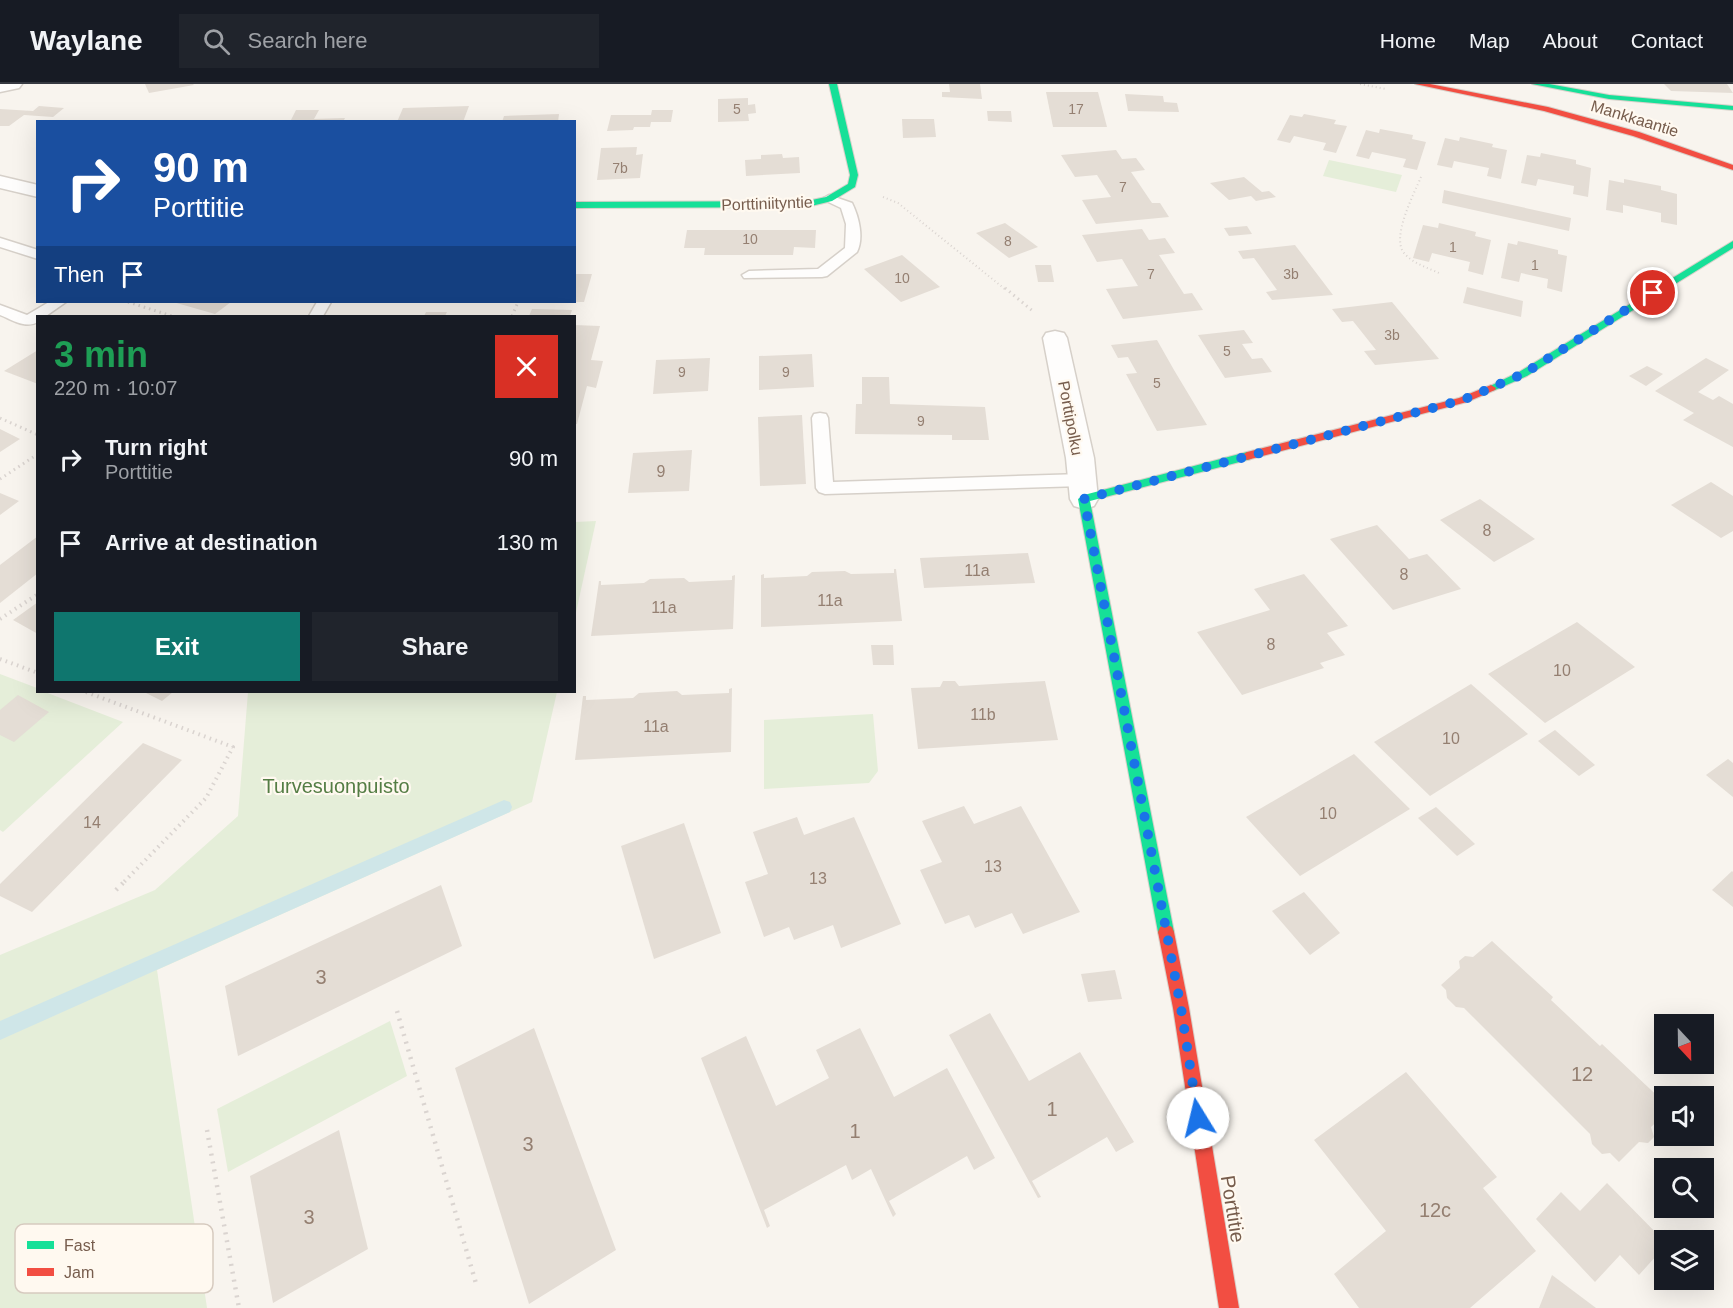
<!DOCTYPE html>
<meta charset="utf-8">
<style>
:root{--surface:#171b24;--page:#20242c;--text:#f1f3f6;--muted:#9ea1a6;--line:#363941;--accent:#0f766e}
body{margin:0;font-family:Helvetica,sans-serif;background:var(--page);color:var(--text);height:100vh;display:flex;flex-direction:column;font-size:22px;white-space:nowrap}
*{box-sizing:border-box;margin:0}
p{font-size:20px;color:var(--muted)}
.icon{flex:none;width:33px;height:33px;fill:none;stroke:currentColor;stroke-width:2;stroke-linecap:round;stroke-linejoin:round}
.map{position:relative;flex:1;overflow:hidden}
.drawer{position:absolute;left:36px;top:231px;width:540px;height:378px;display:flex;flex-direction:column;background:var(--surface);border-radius:0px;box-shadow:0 6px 24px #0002}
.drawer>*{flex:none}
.hud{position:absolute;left:36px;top:36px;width:540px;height:183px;border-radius:0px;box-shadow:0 6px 24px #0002;background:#1a4fa0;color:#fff;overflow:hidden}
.needle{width:39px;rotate:158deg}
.controls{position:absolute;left:1654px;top:930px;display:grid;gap:12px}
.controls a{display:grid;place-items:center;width:60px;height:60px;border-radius:0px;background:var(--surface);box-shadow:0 6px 24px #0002;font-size:30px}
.pin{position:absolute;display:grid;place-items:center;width:51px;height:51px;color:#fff;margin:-26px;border:3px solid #fff;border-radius:50%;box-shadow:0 2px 6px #0007}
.me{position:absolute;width:66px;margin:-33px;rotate:351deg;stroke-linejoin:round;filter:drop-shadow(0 0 4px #0008)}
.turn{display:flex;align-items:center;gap:21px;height:126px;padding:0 18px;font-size:27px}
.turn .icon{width:78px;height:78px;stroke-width:2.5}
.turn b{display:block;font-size:42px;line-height:51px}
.then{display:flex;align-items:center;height:57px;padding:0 18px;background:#0003;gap:12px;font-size:22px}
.round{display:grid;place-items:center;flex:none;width:63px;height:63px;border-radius:0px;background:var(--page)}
.head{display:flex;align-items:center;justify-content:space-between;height:102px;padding:0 18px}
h1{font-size:36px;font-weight:600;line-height:45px;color:#1e9e55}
.cta{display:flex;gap:12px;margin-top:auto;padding:12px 18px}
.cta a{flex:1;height:69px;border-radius:0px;background:var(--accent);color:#fff;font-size:24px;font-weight:600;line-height:69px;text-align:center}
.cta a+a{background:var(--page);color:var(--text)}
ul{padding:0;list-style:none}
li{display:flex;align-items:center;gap:18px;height:84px;padding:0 18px}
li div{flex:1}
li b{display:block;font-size:22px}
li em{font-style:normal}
header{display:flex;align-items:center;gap:36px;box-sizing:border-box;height:84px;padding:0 30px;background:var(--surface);border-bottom:2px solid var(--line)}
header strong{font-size:28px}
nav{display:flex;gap:33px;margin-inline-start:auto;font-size:21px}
.search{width:420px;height:54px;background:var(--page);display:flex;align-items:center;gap:15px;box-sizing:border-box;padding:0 21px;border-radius:0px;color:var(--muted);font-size:22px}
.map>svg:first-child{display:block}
</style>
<header>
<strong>Waylane</strong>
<div class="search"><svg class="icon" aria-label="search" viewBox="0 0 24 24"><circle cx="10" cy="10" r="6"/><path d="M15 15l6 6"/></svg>Search here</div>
<nav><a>Home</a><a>Map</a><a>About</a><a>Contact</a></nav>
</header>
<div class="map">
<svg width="1733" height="1224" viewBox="0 0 1733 1224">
<rect width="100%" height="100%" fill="#f8f4ee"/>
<!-- green -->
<g fill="#e5eed9">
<path d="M1329,76L1402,91L1396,108L1323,92Z"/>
<path d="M596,437L575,533V438Z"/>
<path d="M0,590L37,604L38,608H45L123,638L3,748L0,746Z"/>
<path d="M248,608H557L532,718L157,886L207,1224H0V871L155,806L238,732Z"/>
<path d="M873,630L878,687L869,699L764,705V636Z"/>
<path d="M390,937L407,992L228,1088L217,1025Z"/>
</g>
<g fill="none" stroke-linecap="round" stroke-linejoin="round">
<!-- stream -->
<path fill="#cfe6e8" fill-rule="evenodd" d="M504,716L510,718L512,723L510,728L0,956V937Z"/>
</g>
<!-- building -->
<g fill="#e4ddd5">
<path d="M145,0H193L194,1L149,9Z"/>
<path d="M949,0H980L982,15L942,13V8H950Z"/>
<path d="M1664,0H1727L1733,9L1671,7Z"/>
<path d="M1046,8H1098L1107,43H1053Z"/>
<path d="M1125,10L1163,12L1164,18L1177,19L1179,28L1128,27Z"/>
<path d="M748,14V21L755,20L756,29L748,30L749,37L718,38V15Z"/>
<path d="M39,22L64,24L53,33L24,31L9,42H0V25L33,27Z"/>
<path d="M469,22L463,38H397L403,24Z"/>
<path d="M296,26H319L314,35L345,34L343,38H290Z"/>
<path d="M652,26H673L671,38H651L650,43H634L633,46L607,47L611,31H651Z"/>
<path d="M987,27H1011L1012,38L988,37Z"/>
<path d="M559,30L558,38H502L504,32Z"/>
<path d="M1304,30L1336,36L1334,40L1347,42L1336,69L1323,66L1326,59L1294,52L1290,59L1277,56L1290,31L1302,33Z"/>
<path d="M902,35H934L936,53L903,54Z"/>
<path d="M1380,45L1413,51L1412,55L1426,58L1417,86L1403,83L1406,75L1372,68L1369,75L1356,72L1366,46L1379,49Z"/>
<path d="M1460,53L1493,60L1492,63L1507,66L1501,95L1487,92L1489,84L1454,77L1452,84L1437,81L1445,54L1459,57Z"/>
<path d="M637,63L636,71L643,70L640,94L597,96L601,64Z"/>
<path d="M1116,66L1122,75L1136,74L1145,86L1131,88L1152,119H1160L1169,133L1096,140L1082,116L1111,113L1097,91L1075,93L1061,71Z"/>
<path d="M1541,69L1576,76V80L1591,84L1588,113L1573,110L1574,102L1538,95L1536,102L1521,99L1527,71L1540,73Z"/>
<path d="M782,70L783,74L799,73L800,89L746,92L745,76L761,75V71Z"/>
<path d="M1244,93L1262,108L1269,107L1276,113L1256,117L1251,112L1229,116L1210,99Z"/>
<path d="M1624,95L1661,102V106L1677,110V141L1661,138V129L1623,121V129L1606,126L1609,96L1624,99Z"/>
<path d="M1444,106L1571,134L1569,147L1442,119Z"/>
<path d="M1005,139L1022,151L1038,163L1009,174L976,149Z"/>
<path d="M1439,139L1476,148L1475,152L1491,156L1483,191L1468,187L1470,178L1432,169L1429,178L1413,174L1423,141L1438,144Z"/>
<path d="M1247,142L1252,150L1229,152L1224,144Z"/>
<path d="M1142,145L1149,156L1165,154L1175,169L1159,171L1184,210L1192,209L1203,226L1123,235L1106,205L1138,202L1122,175L1097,178L1082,151Z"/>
<path d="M687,146H816L815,164L794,163L793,171H704L705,164H684Z"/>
<path d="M1518,157L1558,166V170L1567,172L1562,208L1547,204L1548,195L1521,189L1519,198L1501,194L1508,159L1517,161Z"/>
<path d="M1295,161L1333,211L1272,216L1266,208L1277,206L1254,174L1243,175L1238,167Z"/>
<path d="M902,171L940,203L901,218L864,185Z"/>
<path d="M1035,181H1051L1054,198H1038Z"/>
<path d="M574,190H592L584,218H574Z"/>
<path d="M1467,203L1523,217L1521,233L1463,219Z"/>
<path d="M173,218H231L215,230Z"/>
<path d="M1392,218L1439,275L1375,281L1364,267L1376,266L1353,237L1342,238L1332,225Z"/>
<path d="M532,225L572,226L570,232H529Z"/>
<path d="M426,228H447L445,232H424Z"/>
<path d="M574,241L600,242L591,276L603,277L596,304L587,302L577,340H574Z"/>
<path d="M1244,246L1253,259L1242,260L1252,275L1262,274L1272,288L1225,294L1198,251Z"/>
<path d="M1157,256L1174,286L1207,341L1157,347L1126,290L1137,289L1128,273L1118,274L1111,261Z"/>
<path d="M38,266V300L4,287Z"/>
<path d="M812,270L814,303L759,306V272Z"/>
<path d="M710,274L708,307L653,310L656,276Z"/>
<path d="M1706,274L1729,286L1698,308L1713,316L1719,312L1733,320V363L1683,336L1694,329L1655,307Z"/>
<path d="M1647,282L1663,290L1646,302L1629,292Z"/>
<path d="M862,293H889L890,320L985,323L989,356H952V351L855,350L856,320H862Z"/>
<path d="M802,331L806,400L760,402L758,333Z"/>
<path d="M0,345L20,355L0,368Z"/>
<path d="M692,366L689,407L628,409L633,369Z"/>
<path d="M1711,398L1733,412V447L1721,454L1671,421Z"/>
<path d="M0,409L19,417L0,431Z"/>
<path d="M1480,415L1535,455L1494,478L1440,436Z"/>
<path d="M1377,441L1409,475L1427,470L1461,505L1393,526L1330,455Z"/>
<path d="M38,452V489L0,519V481Z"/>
<path d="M1028,469L1035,499L924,504L920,474Z"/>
<path d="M894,485H896L902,537L761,543V491L764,490V494L807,492L812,488L845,487L851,490L894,489Z"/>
<path d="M1304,490L1348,542L1327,549L1345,571L1320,579L1324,584L1242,611L1197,548L1270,526L1254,505Z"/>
<path d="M735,491L733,545L591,552L599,497H601V501L644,499L650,495L684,494L689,498L732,496V492Z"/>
<path d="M38,518V550L13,536Z"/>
<path d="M1577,538L1635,583L1545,639L1488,590Z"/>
<path d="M871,561H893L894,581H873Z"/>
<path d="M943,597H955L959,602L1045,597L1058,656L918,665L911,604L940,603Z"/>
<path d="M1471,600L1528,650L1430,712L1374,658Z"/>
<path d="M732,604L731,668L575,676L583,612H586V616L633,614L639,609L677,607L682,611L729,609V605Z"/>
<path d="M144,608H173L162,617Z"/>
<path d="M18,611L49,628L14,658L0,651V626Z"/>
<path d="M1555,646L1595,681L1579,692L1538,657Z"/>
<path d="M143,659L182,676L32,828L0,812V800Z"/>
<path d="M1354,670L1410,725L1300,792L1246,733Z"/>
<path d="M1728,675L1733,679V713L1706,691Z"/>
<path d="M964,722L974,740L1021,722L1080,828L1023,850L1012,829L975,844L969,831L945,840L920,786L942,778L922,737Z"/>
<path d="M1436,723L1475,760L1457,772L1418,734Z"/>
<path d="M797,733L804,751L854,733L901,840L841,864L833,841L794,856L789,843L764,853L745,798L768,790L753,748Z"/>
<path d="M684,739L721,849L654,875L621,762Z"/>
<path d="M1732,787L1733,788V823L1712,806Z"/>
<path d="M441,801L462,862L238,972L225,902Z"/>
<path d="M1304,808L1340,849L1310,871L1272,827Z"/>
<path d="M1492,857L1553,913L1551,916L1600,962L1602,960L1665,1019V1030L1651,1043L1654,1053L1648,1059L1639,1058L1619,1078L1610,1069L1602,1070L1592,1060L1590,1050L1464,924L1456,923L1447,914L1446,906L1441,901L1460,884L1459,877L1465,872L1473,873Z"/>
<path d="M1115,886L1122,915L1088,918L1081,890Z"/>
<path d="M990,929L1029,997L1080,968L1134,1058L1116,1068L1107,1053L1032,1097L1041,1113L1038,1114L949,951Z"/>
<path d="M534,944L616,1166L529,1220L455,984Z"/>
<path d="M860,944L894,1013L947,984L995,1074L974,1086L967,1072L889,1117L896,1130L893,1133L871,1085L852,1096L846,1081L764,1126L770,1142L767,1144L701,974L746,952L776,1022L829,994L816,966Z"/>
<path d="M1406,988L1497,1093L1483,1104L1536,1167L1470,1224H1359L1334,1190L1386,1147L1314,1056Z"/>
<path d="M339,1046L368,1165L273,1219L250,1092Z"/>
<path d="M1607,1099L1665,1158V1162L1639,1191L1620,1171L1595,1198L1536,1135L1561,1108L1580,1127Z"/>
<path d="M1552,1191L1596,1224H1539Z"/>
</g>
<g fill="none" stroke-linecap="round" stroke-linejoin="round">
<!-- lane casing -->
<g stroke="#d6d0c9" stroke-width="3">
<g id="lane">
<path d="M829,111L852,119C859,133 864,154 857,168L827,192L822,193L744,194L742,191L749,187L818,185L845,164L846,140L841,124L822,115Z"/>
<path d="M0,154L38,166V175L0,163Z"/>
<path d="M49,218H66L46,232H38V238C25,245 13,236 0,231V221L27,231Z"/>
<path d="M317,218H331L323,232H309Z"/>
<path d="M820,329L826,330L828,334L833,398L1082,390L1088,392L1091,396L1088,400L1082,402L825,410L819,408L816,404L812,334L814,330Z"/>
</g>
</g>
<!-- street casing -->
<g stroke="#d6d0c9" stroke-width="3">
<g id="street">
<path d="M0,0H22L19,4L0,8Z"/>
<path d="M0,92L38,101V113L0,104Z"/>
<path d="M1055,247L1064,249L1067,254L1094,374L1098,415L1094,422L1084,425L1074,422L1070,415L1066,374L1043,254L1046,249Z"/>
</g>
</g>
<!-- fast casing -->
<g stroke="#d8d1ca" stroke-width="2">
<g id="fast">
<path d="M829,0H837L858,91L855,103L832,117L807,123L574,124V118L807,117L826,113L848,100L850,91Z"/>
<path d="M1532,0H1549L1609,11L1733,22V26L1609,15Z"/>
<path d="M1733,157V164L1527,292L1495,306L1491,307L1486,304L1519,288Z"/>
<path d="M1247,368L1253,372L1251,375L1090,417L1174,848L1172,853L1166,856L1160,853L1158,848L1078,415L1084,411Z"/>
</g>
</g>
<!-- jam casing -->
<g stroke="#d8d1ca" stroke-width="2">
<g id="jam">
<path d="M1415,0H1430L1548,23L1639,48L1733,81V86L1633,52L1544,27Z"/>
<path d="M1491,301L1496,304L1495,306L1467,318L1247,376L1241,372L1247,368L1459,314Z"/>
<path d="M1166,840L1172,843L1174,848L1189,924L1239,1224H1219L1173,924L1158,848L1160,843Z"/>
</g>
</g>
<!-- path-far3 -->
<g stroke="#dad4d0" stroke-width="2" stroke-dasharray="1 3" stroke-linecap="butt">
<path d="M1360,0L1386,5"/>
<path d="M1421,93C1414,110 1391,153 1404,169C1413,180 1429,184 1441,190"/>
<path d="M883,113L898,119L1006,206"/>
</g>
<!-- path-far2 -->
<g stroke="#dad4d0" stroke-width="3" stroke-dasharray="1.5 4" stroke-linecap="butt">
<path d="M1005,204L1034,228"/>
<path d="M128,218L172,232"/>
<path d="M512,232L518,218"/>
<path d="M0,334L38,351"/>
<path d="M0,395L38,370"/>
</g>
<!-- path-far1 -->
<g stroke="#dad4d0" stroke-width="4" stroke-dasharray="1.5 4.5" stroke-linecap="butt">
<path d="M0,535L38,510"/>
<path d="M0,575L38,589"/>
<path d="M86,608L233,663L206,714L122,800"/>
</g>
<!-- path -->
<g stroke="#dad4d0" stroke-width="4.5" stroke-dasharray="2 6" stroke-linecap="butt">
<path d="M116,806L123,799"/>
<path d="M397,927L477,1203"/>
<path d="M207,1046L239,1224"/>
</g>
<!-- lane -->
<use href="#lane" fill="#fefdfc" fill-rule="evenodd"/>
<!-- street -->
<use href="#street" fill="#fefdfc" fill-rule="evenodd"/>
<!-- fast -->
<use href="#fast" fill="#16e098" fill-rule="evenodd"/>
<!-- jam -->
<use href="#jam" fill="#f24e42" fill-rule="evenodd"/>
</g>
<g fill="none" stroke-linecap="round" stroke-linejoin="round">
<!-- route -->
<path stroke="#1a73e8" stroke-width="10" stroke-dasharray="0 18" d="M1198,1034L1181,924L1084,415L1463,316L1523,290L1653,209"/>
</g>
<g text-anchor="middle" stroke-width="4.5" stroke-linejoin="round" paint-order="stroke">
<!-- far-number labels -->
<g font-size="14" fill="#947f71">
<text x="737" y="30">5</text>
<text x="1076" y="30">17</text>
<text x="620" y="89">7b</text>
<text x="1123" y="108">7</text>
<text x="750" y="160">10</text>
<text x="1008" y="162">8</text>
<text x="1453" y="168">1</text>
<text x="1535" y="186">1</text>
<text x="1151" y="195">7</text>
<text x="1291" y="195">3b</text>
<text x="902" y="199">10</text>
<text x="1392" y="256">3b</text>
<text x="1227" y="272">5</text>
<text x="682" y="293">9</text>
<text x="786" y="293">9</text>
<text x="1157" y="304">5</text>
<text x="921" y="342">9</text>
</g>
<!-- far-street labels -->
<g font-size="16" fill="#775d4d" stroke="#fff9f0">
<text transform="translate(1635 34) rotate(17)" y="6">Mankkaantie</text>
<text transform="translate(767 119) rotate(-2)" y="6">Porttiniityntie</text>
<text transform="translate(1071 334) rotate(79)" y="6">Porttipolku</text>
</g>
<!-- number labels -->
<g font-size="16" fill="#947f71">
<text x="661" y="393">9</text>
<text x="1487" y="452">8</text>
<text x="977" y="492">11a</text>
<text x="1404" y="496">8</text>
<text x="830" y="522">11a</text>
<text x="664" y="529">11a</text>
<text x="1271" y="566">8</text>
<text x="1562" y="592">10</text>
<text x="983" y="636">11b</text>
<text x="656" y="648">11a</text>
<text x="1451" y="660">10</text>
<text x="1328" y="735">10</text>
<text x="92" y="744">14</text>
<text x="993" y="788">13</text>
<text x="818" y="800">13</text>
</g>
<!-- park labels -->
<g font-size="20" fill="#547d44" stroke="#fff9f0">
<text x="336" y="709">Turvesuonpuisto</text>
</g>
<!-- near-number labels -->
<g font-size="20" fill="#947f71">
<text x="321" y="900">3</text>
<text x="1582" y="997">12</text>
<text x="1052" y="1032">1</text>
<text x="855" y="1054">1</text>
<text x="528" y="1067">3</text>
<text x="1435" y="1133">12c</text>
<text x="309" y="1140">3</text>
</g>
<!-- street labels -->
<g font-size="20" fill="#775d4d" stroke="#fff9f0">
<text transform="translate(1233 1125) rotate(81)" y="7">Porttitie</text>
</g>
</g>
<!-- legend -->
<rect x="15" y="1140" width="198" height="69" rx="9" fill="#fff9f0" stroke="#d6cabf" stroke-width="1.5"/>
<rect x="27" y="1157" width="27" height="8" fill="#16e098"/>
<rect x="27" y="1184" width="27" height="8" fill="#f24e42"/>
<g font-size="16" fill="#775d4d">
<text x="64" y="1167">Fast</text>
<text x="64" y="1194">Jam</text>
</g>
</svg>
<div class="controls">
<a><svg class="needle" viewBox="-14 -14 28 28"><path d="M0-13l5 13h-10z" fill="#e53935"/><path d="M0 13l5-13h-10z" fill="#9ea1a6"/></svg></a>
<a><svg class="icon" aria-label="sound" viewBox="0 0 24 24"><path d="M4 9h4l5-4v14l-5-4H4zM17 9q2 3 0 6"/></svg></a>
<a><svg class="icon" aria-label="search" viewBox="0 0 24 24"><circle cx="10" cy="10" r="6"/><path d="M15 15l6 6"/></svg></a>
<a><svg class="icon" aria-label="layers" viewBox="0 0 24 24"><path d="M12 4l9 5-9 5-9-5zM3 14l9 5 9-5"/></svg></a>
</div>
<div class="pin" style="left:1653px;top:209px;background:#d93025"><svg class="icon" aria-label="arrive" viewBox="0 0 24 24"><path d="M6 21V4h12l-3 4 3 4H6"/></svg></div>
<svg class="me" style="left:1198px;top:1034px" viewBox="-20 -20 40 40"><circle r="19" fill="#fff"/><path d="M0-13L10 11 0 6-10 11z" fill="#1a73e8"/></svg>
<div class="hud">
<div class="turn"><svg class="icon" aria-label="right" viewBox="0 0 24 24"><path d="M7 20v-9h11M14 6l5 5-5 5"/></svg><div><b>90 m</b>Porttitie</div></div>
<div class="then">Then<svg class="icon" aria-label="arrive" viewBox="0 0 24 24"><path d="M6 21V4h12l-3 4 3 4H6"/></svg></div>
</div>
<section class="drawer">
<div class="head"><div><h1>3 min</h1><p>220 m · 10:07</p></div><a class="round" style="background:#d93025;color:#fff"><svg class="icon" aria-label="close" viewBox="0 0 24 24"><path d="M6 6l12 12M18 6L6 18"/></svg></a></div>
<ul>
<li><svg class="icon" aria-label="right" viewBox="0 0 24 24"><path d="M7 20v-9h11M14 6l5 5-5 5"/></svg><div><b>Turn right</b><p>Porttitie</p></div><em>90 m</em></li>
<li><svg class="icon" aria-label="arrive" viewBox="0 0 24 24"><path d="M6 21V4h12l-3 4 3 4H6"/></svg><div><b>Arrive at destination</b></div><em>130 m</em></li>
</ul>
<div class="cta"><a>Exit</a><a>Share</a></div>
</section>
</div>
